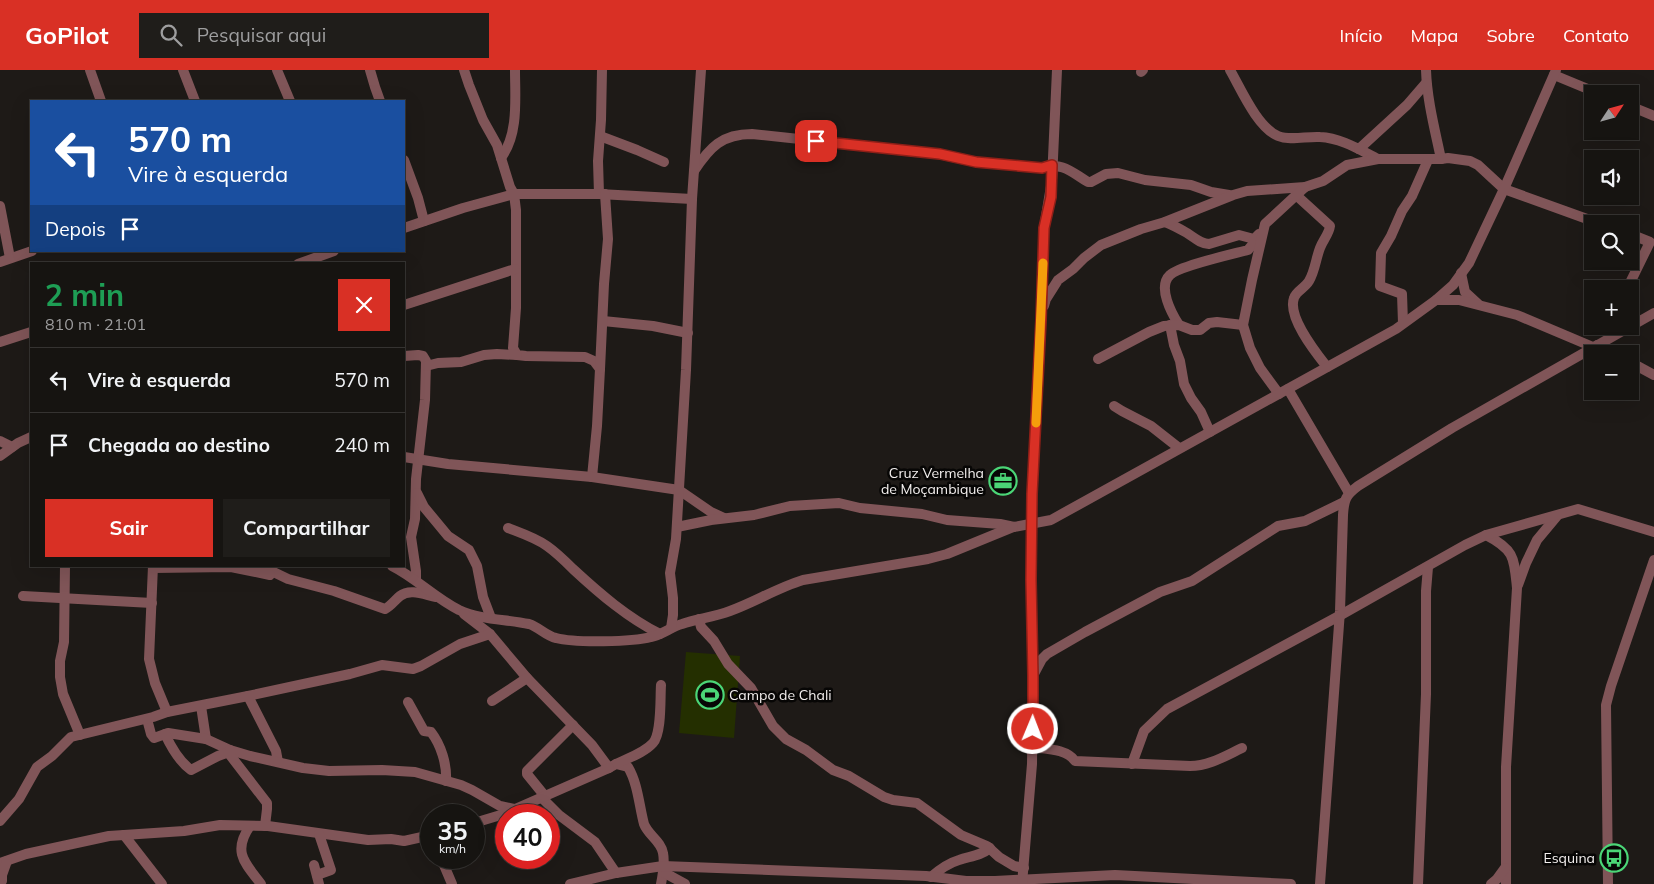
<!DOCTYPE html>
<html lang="pt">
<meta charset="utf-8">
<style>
:root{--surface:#161411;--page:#1f1d1a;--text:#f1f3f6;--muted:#9e9e9f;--line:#353331;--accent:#d93025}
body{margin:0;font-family:Mulish,sans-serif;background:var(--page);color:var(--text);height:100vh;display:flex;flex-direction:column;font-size:19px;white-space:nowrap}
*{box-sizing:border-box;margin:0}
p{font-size:16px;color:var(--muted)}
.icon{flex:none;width:28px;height:28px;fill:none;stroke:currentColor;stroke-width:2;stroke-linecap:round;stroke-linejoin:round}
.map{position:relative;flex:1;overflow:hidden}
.details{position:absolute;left:30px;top:192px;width:375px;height:305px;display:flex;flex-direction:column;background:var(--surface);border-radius:0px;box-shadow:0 5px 20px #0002,0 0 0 1px var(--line)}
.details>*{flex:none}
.hud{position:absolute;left:30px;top:30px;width:375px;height:152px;border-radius:0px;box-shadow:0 5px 20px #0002,0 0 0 1px var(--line);background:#1a4fa0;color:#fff;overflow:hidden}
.needle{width:32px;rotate:54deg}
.fabs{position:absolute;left:1584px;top:15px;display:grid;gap:10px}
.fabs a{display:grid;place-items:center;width:55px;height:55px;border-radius:0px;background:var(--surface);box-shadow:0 5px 20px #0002,0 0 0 1px var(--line);font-size:25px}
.speed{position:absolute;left:420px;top:734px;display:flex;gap:10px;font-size:25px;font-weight:700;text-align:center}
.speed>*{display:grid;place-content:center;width:65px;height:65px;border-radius:50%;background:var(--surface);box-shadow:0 5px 20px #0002,0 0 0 1px var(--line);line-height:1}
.speed small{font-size:12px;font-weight:400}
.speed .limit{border:8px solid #d22;background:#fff;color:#111}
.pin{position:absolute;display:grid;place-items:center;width:42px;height:42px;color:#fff;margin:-21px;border-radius:10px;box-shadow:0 2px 8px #0006}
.me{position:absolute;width:55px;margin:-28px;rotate:1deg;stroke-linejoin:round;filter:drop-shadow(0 0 4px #0008)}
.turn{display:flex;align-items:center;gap:18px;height:105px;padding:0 15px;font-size:22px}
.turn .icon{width:65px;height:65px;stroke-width:2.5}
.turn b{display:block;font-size:35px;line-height:42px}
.then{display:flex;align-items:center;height:48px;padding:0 15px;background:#0003;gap:10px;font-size:19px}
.round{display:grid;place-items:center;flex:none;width:52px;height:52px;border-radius:0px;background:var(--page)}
.overview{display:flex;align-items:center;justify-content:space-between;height:85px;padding:0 15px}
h1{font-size:30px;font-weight:700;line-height:38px;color:#1e9e55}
.action{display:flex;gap:10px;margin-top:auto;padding:10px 15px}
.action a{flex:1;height:58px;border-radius:0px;background:var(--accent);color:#fff;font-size:20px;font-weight:700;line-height:58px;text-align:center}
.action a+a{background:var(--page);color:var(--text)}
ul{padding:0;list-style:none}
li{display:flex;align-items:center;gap:15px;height:65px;padding:0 15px;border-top:1px solid var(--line)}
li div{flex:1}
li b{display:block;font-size:19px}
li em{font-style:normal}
header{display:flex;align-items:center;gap:30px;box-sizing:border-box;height:70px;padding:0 25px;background:var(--accent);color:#fff}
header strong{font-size:24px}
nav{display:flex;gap:28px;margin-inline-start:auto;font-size:18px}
.search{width:350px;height:45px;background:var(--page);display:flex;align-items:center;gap:12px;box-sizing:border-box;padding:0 18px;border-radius:0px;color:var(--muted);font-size:19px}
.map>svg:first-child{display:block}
</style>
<header>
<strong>GoPilot</strong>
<div class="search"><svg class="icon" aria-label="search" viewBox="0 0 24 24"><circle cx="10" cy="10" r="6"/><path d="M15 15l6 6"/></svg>Pesquisar aqui</div>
<nav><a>Início</a><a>Mapa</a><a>Sobre</a><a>Contato</a></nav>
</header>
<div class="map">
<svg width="1654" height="814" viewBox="0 0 1654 814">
<rect width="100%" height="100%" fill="#1e1a17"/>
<!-- green -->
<path fill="#242f00" d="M686,582L740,586L734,668L679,663Z"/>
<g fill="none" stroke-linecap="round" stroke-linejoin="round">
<!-- minor -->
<g stroke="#805558" stroke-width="10">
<path d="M90,0L101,31"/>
<path d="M183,0L195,31"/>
<path d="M277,0L290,31"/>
<path d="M370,0L375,17L380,31"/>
<path d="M464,0L469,15L483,50L497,75L510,117L514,124L516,140V238L513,278L517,285L526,286L585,287L594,291L600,299L597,356L592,407"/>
<path d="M1230,0C1241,19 1257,57 1278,66C1290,71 1307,66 1320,67C1341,68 1360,80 1378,89"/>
<path d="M1426,0C1427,30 1435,60 1441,89"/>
<path d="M1141,2L1143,0"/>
<path d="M1554,5L1600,24"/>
<path d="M1630,36L1654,46"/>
<path d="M600,66L637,80L664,92"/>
<path d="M1359,79L1407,35L1426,13"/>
<path d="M501,88C519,64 515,28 515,0"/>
<path d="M404,90L418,128L424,151"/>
<path d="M694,101C710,77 722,64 752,64L939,84L976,92L1042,98C1064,92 1071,102 1088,112H1091L1106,104L1118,103L1145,110L1191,115L1211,122L1229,125"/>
<path d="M599,124L598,91L601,50L602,0"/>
<path d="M1296,125L1330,156C1329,164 1323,170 1320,178C1316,188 1315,201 1309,211C1305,218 1296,221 1294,228C1287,247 1316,283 1327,297"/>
<path d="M0,136L10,188"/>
<path d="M1165,152C1173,155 1180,159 1187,163C1195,168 1199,173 1209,174L1239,165L1254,169L1259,164"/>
<path d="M404,158L463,138L514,124H599L692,129L701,0"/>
<path d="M0,192L32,181"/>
<path d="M298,194L334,181"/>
<path d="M1461,203L1465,222L1478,234"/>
<path d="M1627,219L1650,172L1630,164"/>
<path d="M1436,230H1459L1517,245L1593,277"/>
<path d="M404,235L515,199"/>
<path d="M1044,236L1046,229L1058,210L1073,199L1084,188L1101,175L1141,159L1165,152L1233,125L1247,121L1305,117L1323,111L1347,95L1378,89H1441L1448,88L1470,91L1478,95L1504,119L1601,154"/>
<path d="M603,251L653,256L688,263"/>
<path d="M1403,253L1402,224L1380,216L1381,183L1391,166L1402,141L1412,126L1428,90"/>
<path d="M1170,255L1174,275L1180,291L1184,314L1191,328L1201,342L1210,362"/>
<path d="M1179,255C1172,244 1157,217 1170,205C1179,196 1233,184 1248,180L1253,174L1254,169"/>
<path d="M0,272L31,262"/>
<path d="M1597,275L1614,284"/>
<path d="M404,286L418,285L423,286L426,291L425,330L416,409L415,449L411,467L416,501V510"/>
<path d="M1098,289L1149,262L1164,256L1179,255L1192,260H1200L1209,253L1217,252L1243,255"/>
<path d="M1630,292L1654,305"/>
<path d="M426,296L438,293L461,292L484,285L497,284L517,285"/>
<path d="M600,299L604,214L608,169L605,124"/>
<path d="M1288,319L1349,423"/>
<path d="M1279,324L1260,298L1250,278L1243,255L1252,210L1265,154L1305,117"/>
<path d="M1114,336L1122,341L1151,356L1179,378"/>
<path d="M0,371L12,377"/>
<path d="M0,386L18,373L31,367"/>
<path d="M404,387L448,394L592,407L679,420L711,442L724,448"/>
<path d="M417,423L424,437L448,466L469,480L477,496L483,527L491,548"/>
<path d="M677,457L711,450L754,445L790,436L839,433L860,438L922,444L947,450L1000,454L1014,457L1051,450L1396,259L1436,230L1453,215L1469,193L1504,119L1556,0"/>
<path d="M508,458C521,463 536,468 547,476C557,483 565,491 573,499C600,524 628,548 660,564"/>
<path d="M1486,465C1515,480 1514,488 1517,518L1506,697V814"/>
<path d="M65,496L64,572L60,591V607L63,624L80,665"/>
<path d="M153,496L149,589L155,613L167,642"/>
<path d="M261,496L288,509L334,521L385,539C391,536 395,530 400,526C410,518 425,525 436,527"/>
<path d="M392,496C416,508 435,528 459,540C481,550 506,549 529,554C539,557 546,566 556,568C574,573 633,572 651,567C662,565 671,557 682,554C697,549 714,547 730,541C755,532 777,518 803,510L928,489L947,484L1013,457"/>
<path d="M153,498L231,497L270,505"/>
<path d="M1518,515L1526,493L1537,470L1557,446"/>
<path d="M23,526L152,533"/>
<path d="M464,544L490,564L527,608L592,675L609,698L616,694L628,697C638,714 639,735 644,754C648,765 661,771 663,783C665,793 663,804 661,814"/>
<path d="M699,549L701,557L714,571L728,594L751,618L773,656L786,669L806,680L833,700L849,706L884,727L893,730L917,733L961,765L987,776L999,787L1014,796L1024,798"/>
<path d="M671,558L673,545V528L670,503L676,469L686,300L692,129"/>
<path d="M1034,604L1042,589L1047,584L1085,562L1160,522L1192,511L1278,456L1305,451L1344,432"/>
<path d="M248,626L276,681L278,692"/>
<path d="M492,631L527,608"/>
<path d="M408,632L424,661L431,662C441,675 447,694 446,711"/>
<path d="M201,636L206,669"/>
<path d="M147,649L151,664L154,668L168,663L206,669L230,680L250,686L303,698L329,701L382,700L415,702L461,715L472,720L500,736L514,739"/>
<path d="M165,664C171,677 180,692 191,700L218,686L229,682"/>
<path d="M1033,677C1046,679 1067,679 1075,691L1190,696C1209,696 1225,686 1242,678"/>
<path d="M230,680V685L267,733V739L265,756"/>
<path d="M616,694C628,688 644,683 653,673C662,663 660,628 661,615"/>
<path d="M1132,694L1144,661L1167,639L1339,546L1465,475L1486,465L1578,439L1654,462"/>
<path d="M544,725L527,704V701L573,655"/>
<path d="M541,727L559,745L595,772L616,803"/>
<path d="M0,751L19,729L37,697L52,686L71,667L153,647L167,642L248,626L350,604L382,595L413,599L421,596L460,574L490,564"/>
<path d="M474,753L504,744L609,698"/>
<path d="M250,756C232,782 245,793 261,814"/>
<path d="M124,765L162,814"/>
<path d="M441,788L452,814"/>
<path d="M0,793L26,784L109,766L184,761L220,755L268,756L368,770L391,769L404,771L431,765"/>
<path d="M314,795L319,814"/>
<path d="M663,802L685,814"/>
<path d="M317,805L331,800L319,764"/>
<path d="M931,807C940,799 949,793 959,790C971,786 980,786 990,778"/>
<path d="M2,811V805L7,791"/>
<path d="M570,814L616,803L663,796L926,806L966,811H995L1115,805L1291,814"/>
<path d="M1022,814L1032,694L1033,606L1031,510L1032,424L1041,249L1044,158L1052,110L1057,0"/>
<path d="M1320,814L1340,541L1343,445C1344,429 1346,425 1358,416L1452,358L1654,243"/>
<path d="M1418,814L1426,624V521L1428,497"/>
<path d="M1491,814L1497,809L1505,798"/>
<path d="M1608,814L1606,635L1611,616L1654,490"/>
</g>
</g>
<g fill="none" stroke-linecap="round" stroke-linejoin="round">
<!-- route casing -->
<g stroke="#8d1f18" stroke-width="12">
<path id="route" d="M816,71L940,84L976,92L1042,98L1052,95L1051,127L1044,158L1041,250L1032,424L1031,510L1033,606V659"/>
</g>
<!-- route -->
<use href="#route" stroke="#d93025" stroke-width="9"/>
<!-- slow -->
<path stroke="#f59e0b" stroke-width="9" d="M1036,353L1043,193"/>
</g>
<!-- icons -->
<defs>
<g id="office-ring" transform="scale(1.4375)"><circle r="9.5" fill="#070605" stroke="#4bd677" stroke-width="1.5"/><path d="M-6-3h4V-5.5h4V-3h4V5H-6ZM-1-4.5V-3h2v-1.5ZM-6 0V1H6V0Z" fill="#4bd677"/></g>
<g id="stadium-ring" transform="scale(1.4375)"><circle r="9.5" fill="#070605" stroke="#4bd677" stroke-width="1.5"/><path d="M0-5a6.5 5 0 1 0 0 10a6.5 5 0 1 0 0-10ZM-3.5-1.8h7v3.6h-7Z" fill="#4bd677"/></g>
<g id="bus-ring" transform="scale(1.4375)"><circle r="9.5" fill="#070605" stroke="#4bd677" stroke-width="1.5"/><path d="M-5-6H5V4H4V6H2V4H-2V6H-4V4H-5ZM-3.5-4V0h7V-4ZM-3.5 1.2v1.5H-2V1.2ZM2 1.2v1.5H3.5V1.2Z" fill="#4bd677"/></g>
</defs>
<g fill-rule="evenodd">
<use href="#office-ring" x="1003" y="411"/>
<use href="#stadium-ring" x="710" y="625"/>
<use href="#bus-ring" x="1614" y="788"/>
</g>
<g text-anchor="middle" stroke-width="5" stroke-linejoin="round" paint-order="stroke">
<!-- poi labels -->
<g font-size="14" fill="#f3efee" stroke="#070605" text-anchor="end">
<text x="984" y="408">Cruz Vermelha<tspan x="984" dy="16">de Moçambique</tspan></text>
<text x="729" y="630" text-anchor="start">Campo de Chali</text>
<text x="1595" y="793">Esquina</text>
</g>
</g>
</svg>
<div class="fabs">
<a><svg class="needle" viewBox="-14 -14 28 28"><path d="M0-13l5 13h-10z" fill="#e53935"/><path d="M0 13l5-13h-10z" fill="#9e9e9f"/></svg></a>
<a><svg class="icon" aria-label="sound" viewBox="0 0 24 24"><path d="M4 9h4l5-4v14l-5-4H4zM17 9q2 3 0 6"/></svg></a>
<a><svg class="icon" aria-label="search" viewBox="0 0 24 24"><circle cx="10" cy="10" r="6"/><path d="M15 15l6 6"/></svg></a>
<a>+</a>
<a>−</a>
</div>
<div class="speed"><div>35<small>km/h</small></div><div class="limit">40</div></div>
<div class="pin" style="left:816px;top:71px;background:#d93025"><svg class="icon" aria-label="arrive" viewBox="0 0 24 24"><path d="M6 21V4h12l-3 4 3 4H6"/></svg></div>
<svg class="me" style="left:1033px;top:659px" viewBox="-20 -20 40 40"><circle r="17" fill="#d93025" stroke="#fff" stroke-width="3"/><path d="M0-11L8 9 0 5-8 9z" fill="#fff"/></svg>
<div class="hud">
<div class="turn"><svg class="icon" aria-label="left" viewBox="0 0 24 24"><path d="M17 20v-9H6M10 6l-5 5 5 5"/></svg><div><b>570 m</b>Vire à esquerda</div></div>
<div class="then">Depois<svg class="icon" aria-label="arrive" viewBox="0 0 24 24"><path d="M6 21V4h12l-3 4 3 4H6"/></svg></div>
</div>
<section class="details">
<div class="overview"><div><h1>2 min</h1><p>810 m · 21:01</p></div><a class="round" style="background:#d93025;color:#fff"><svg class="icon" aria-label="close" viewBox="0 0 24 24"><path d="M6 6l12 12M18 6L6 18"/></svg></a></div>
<ul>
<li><svg class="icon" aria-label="left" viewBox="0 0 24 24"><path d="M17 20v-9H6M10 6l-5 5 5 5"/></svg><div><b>Vire à esquerda</b></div><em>570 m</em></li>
<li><svg class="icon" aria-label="arrive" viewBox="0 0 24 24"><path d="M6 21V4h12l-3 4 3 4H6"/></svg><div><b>Chegada ao destino</b></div><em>240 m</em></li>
</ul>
<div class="action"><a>Sair</a><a>Compartilhar</a></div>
</section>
</div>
